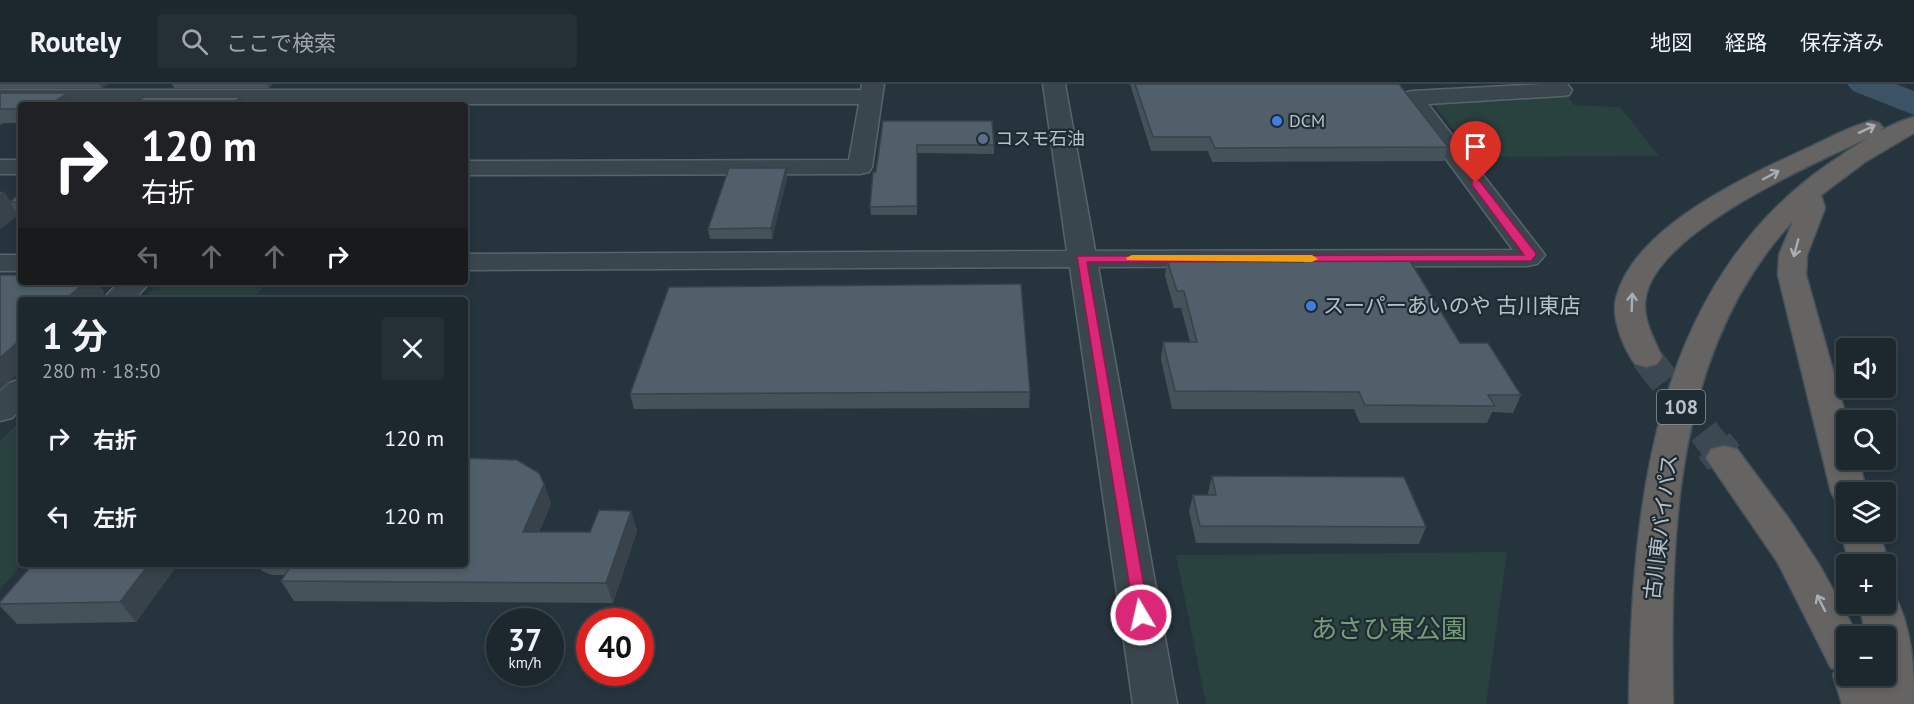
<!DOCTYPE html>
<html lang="ja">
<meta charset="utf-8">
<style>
:root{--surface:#1c272e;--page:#252f36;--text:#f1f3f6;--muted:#a0a5aa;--line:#3a444a}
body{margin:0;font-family:"PT Sans","Noto Sans JP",sans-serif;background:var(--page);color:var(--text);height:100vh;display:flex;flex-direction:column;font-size:22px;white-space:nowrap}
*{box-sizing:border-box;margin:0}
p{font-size:20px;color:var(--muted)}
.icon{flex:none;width:33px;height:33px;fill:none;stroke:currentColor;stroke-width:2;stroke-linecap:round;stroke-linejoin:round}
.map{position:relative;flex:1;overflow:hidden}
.panel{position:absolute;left:18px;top:213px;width:450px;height:270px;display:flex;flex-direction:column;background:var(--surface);border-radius:6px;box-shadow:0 3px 9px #0003,0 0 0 2px var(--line)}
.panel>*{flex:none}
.hud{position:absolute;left:18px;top:18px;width:450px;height:183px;border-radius:6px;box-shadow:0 3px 9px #0003,0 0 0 2px var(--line);background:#202124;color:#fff;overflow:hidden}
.buttons{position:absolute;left:1836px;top:254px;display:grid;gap:12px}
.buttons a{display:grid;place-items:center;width:60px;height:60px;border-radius:6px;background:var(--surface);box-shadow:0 3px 9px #0003,0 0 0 2px var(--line);font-size:30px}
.speed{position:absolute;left:486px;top:524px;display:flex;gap:12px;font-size:30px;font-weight:700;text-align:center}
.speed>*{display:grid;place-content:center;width:78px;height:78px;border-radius:50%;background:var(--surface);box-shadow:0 3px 9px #0003,0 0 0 2px var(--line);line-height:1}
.speed small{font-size:15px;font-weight:400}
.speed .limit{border:9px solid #d22;background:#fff;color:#111}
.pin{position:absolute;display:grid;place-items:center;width:51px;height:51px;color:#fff;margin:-62px -26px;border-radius:50% 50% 50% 0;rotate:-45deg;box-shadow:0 0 6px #0007}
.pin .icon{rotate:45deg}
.me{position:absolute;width:66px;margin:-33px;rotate:351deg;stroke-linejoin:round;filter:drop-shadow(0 0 4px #0008)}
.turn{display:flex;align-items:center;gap:21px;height:126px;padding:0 24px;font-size:27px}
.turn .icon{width:78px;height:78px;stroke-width:2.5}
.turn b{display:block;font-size:42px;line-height:51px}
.lanes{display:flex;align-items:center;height:57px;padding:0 24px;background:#0003;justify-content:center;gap:30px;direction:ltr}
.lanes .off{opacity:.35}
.round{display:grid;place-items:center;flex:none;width:63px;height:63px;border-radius:6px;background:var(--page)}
.headline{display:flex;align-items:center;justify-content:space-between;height:102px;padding:0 24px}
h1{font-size:36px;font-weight:700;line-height:45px}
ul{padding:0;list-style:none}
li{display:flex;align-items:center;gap:18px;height:78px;padding:0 24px}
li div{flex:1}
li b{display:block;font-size:22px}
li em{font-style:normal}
header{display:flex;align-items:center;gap:36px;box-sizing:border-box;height:84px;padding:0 30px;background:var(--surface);border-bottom:2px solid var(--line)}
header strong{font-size:28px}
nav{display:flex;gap:33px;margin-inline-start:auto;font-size:21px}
.search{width:420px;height:54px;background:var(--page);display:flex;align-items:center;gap:15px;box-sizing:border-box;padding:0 21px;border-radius:6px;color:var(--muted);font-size:22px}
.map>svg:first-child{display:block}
</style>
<header>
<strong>Routely</strong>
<div class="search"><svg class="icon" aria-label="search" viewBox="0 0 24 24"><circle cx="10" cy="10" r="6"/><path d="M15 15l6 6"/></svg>ここで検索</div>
<nav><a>地図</a><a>経路</a><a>保存済み</a></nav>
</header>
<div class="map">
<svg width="1914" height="620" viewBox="0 0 1914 620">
<rect width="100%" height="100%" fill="#26343e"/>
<!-- green -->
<g fill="#29413f">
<path d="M1567,11L1574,21L1620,23L1659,72L1475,73L1434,21L1438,16Z"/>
<path d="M160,198H268L252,216H142Z"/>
<path d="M21,336L22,480L0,505V357Z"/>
<path d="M1507,468L1486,620H1206L1176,471Z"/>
</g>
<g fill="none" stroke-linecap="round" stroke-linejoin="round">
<!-- river -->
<path fill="#3b5364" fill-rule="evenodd" d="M1847,0H1896L1914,7V31L1853,7Z"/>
<!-- trunk-tunnel-far1 -->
<path stroke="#3c4953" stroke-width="31" stroke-dasharray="31 16" stroke-linecap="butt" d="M1646,273L1715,362"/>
<!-- trunk-tunnel -->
<path stroke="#3c4953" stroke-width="40" stroke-dasharray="40 20" stroke-linecap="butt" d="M1714,361L1724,374"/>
<!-- minor casing -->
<g stroke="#58646c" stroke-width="3">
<g id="minor">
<path d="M862,0H884L872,83L869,88L860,90L465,91V77L849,76L859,20H0V6H861Z"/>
<path d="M1544,0H1567L1572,6L1569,11L1561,12L1428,20L1545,171L1537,180L1527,182L1081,183L1071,181L1067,175L1071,169L1081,167L1513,166L1401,14L1404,9L1412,7Z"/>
<rect x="0" y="76" width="21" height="14"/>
<path d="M119,198H150L134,216H102Z"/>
<path d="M21,295V325L12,334L0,337V307L9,299Z"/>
</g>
</g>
<!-- tertiary casing -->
<g stroke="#58646c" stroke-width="3">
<g id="tertiary">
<path d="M1043,0H1065L1177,620H1133L1070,183L465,186V170L1067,167Z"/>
<rect x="0" y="171" width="21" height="16"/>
</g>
</g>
<!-- trunk casing -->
<g stroke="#455159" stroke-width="3">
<g id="trunk">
<path d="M1914,33V49L1865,78L1821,111L1825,124L1807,171L1806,191L1847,336L1846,375H1858L1867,408H1846V420L1836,417L1831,408L1778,191L1779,171L1793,137C1673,266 1670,454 1673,620H1629C1632,424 1652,203 1827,81C1852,64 1884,41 1914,33Z"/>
<path d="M1871,37L1879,39L1883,44L1879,49C1821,76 1659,145 1646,212C1641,233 1654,255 1662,273L1657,280L1646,283L1635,280C1623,263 1610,232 1617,211C1637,141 1751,90 1812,62C1831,53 1851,42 1871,37Z"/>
<path d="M1724,362L1737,365L1789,435L1820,482L1858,552H1846V591H1886V552H1866L1859,519H1886V505L1893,508C1912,543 1914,581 1914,620H1842L1833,591L1836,585L1831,584L1778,479L1706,374L1711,365Z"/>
<path d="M1846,437V447H1879L1889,480L1886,486V480H1849L1841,447Z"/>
</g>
</g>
<!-- minor -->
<use href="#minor" fill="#3a464e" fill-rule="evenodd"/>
<!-- tertiary -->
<use href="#tertiary" fill="#3a464e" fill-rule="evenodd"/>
<!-- trunk -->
<use href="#trunk" fill="#666463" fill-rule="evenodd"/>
</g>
<!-- wall -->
<g fill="#45525a">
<path d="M0,0H108L102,4H0Z"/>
<path d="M172,0H273L269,4H174Z"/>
<path d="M1130,0H1399L1448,63L1444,77L1212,78L1208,67H1151Z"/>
<path d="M0,9H68L75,21H21V39H3L0,41Z"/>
<path d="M883,37L994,61V70L917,69V131H871L870,123Z"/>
<path d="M787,94L772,155H710L708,145Z"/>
<path d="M0,107L11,117L21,109V132L18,131L0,145Z"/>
<path d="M1301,172L1460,259L1521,311L1513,329L1492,328L1487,339H1360L1354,325H1172L1161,275L1163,258H1190L1181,224H1174L1165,192L1167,176L1299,178Z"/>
<path d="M1030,308L1029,324L634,325L630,310Z"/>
<path d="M1212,392L1426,443L1419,460L1196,459L1189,427L1193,411H1209L1208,409Z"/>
<path d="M544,400L551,420L539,448H590L631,427L637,447L613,519L294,517L281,497L284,491H272L262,487L257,480H465Z"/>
<path d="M178,480L136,538L17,540L0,522V518Z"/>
</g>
<!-- shaded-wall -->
<g fill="#38424a">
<path d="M100,0H108L102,4Z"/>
<path d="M267,0H273L269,4Z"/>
<path d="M68,9L75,21H49Z"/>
<path d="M241,13L245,21H230Z"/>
<path d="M786,84L787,94L772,155L771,144Z"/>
<path d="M4,107L18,131L0,145V110Z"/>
<path d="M85,198H98L105,209L97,216H65Z"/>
<path d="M21,255V287L0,306V274Z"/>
<path d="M544,400L551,420L530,468L523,448Z"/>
<path d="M631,427L637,447L613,519L606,499Z"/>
<path d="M149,480H178L136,538L120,518Z"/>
</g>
<!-- building -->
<g fill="#505f69" stroke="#38424a" stroke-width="1.5">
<path d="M1135,0H1399L1448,63L1215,64L1210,53H1153Z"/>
<path d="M0,9H68L49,21H21V25H0Z"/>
<path d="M144,13H241L230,21H133Z"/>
<path d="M362,18H394L390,21H358Z"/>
<path d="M883,37H992L994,61H917V122L870,123L873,88H876Z"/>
<path d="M729,84H786L771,144L708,145Z"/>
<path d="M21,109V118H10Z"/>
<path d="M1301,172H1407L1460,259H1488L1521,311H1488L1495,322L1365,321L1359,308L1175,307L1163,258H1197L1184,207H1177L1167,176L1303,178Z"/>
<path d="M0,191H21V198H85L65,216H21V255L0,274Z"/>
<path d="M1021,200L1030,308L630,310L669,203Z"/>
<path d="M465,374L517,376L539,389L544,400L523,448H590L599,426L631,427L606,499L281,497L292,480H465Z"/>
<path d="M1212,392L1404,393L1426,443L1200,442L1193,411H1216Z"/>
<path d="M33,480H149L120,518L0,520V518Z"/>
</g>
<!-- one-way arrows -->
<defs><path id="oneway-shaft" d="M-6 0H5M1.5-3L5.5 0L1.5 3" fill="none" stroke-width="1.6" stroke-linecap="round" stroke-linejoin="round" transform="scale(1.5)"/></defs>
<g stroke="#a7aeb5">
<use href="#oneway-shaft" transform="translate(1867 45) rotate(-25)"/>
<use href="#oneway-shaft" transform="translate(1771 91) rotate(-28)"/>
<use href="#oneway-shaft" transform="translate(1796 164) rotate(105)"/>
<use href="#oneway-shaft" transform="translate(1632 218) rotate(-88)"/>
<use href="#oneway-shaft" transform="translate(1821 519) rotate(-117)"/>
</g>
<!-- route -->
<path fill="#db2777" stroke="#8e194d" stroke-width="1.5" d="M1472,96H1479L1535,168L1536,171L1531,177L1087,178L1149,531L1147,536H1135L1077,172L1524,171L1472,101Z"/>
<!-- slow -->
<path fill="#f59e0b" d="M1132,171H1312L1318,175L1312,178L1127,176L1126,174Z"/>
<!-- markers -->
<g fill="#3f7fe0" stroke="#1f2b33" stroke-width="2">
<circle cx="1277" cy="37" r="6"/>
<circle cx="1311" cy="222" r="6"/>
</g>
<circle fill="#5c6f8a" stroke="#1f2b33" stroke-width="2" cx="983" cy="55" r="6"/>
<g text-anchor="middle" stroke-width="4.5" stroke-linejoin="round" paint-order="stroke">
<!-- far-poi labels -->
<g font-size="18" fill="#b7c1c9" stroke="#1f2b33" text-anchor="start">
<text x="1289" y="43">DCM</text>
<text x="995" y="61">コスモ石油</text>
</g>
<!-- shield labels -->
<rect fill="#1f2b33" stroke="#89949c" stroke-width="1.5" x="1657" y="306" width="48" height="34" rx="4.5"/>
<g font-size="20" font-weight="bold" fill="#b7c1c9">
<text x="1681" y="330">108</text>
</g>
<!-- poi labels -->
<g font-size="21" fill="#b7c1c9" stroke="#1f2b33" text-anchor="start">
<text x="1323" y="229">スーパーあいのや 古川東店</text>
</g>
<!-- street labels -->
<g font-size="21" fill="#b7c1c9" stroke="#1f2b33">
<text transform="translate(1661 443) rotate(-83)" y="7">古川東バイパス</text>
</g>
<!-- near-park labels -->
<g font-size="26" fill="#769d79" stroke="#1f2b33">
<text x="1389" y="554">あさひ東公園</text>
</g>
</g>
</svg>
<div class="buttons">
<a><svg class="icon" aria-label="sound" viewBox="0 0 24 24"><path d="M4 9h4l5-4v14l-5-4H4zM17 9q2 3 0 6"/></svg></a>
<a><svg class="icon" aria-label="search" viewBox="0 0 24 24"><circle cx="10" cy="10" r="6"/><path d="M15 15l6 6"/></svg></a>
<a><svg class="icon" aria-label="layers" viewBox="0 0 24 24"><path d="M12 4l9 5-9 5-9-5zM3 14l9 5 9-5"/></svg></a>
<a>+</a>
<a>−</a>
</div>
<div class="speed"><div>37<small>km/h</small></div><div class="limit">40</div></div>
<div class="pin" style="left:1476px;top:99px;background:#d93025"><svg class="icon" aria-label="arrive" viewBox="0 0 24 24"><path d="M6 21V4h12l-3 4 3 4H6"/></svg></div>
<svg class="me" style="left:1141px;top:531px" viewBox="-20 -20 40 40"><circle r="17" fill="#db2777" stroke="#fff" stroke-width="3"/><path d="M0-11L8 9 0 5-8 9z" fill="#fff"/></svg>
<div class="hud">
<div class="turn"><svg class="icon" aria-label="right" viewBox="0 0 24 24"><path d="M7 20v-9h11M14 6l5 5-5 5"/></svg><div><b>120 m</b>右折</div></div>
<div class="lanes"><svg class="icon off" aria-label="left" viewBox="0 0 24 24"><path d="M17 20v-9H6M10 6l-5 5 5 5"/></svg><svg class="icon off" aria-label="ahead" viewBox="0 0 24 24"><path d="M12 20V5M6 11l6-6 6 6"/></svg><svg class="icon off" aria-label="ahead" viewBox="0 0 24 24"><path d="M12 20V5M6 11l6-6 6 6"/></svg><svg class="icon" aria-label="right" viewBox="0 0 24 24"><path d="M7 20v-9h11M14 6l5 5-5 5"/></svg></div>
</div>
<section class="panel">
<div class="headline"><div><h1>1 分</h1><p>280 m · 18:50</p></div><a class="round"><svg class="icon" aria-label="close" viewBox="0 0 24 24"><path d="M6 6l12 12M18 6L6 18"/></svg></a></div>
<ul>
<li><svg class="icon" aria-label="right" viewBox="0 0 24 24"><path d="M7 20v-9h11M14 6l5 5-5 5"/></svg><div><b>右折</b></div><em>120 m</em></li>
<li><svg class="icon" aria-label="left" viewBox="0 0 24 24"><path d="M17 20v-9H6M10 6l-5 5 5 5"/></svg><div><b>左折</b></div><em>120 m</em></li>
</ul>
</section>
</div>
